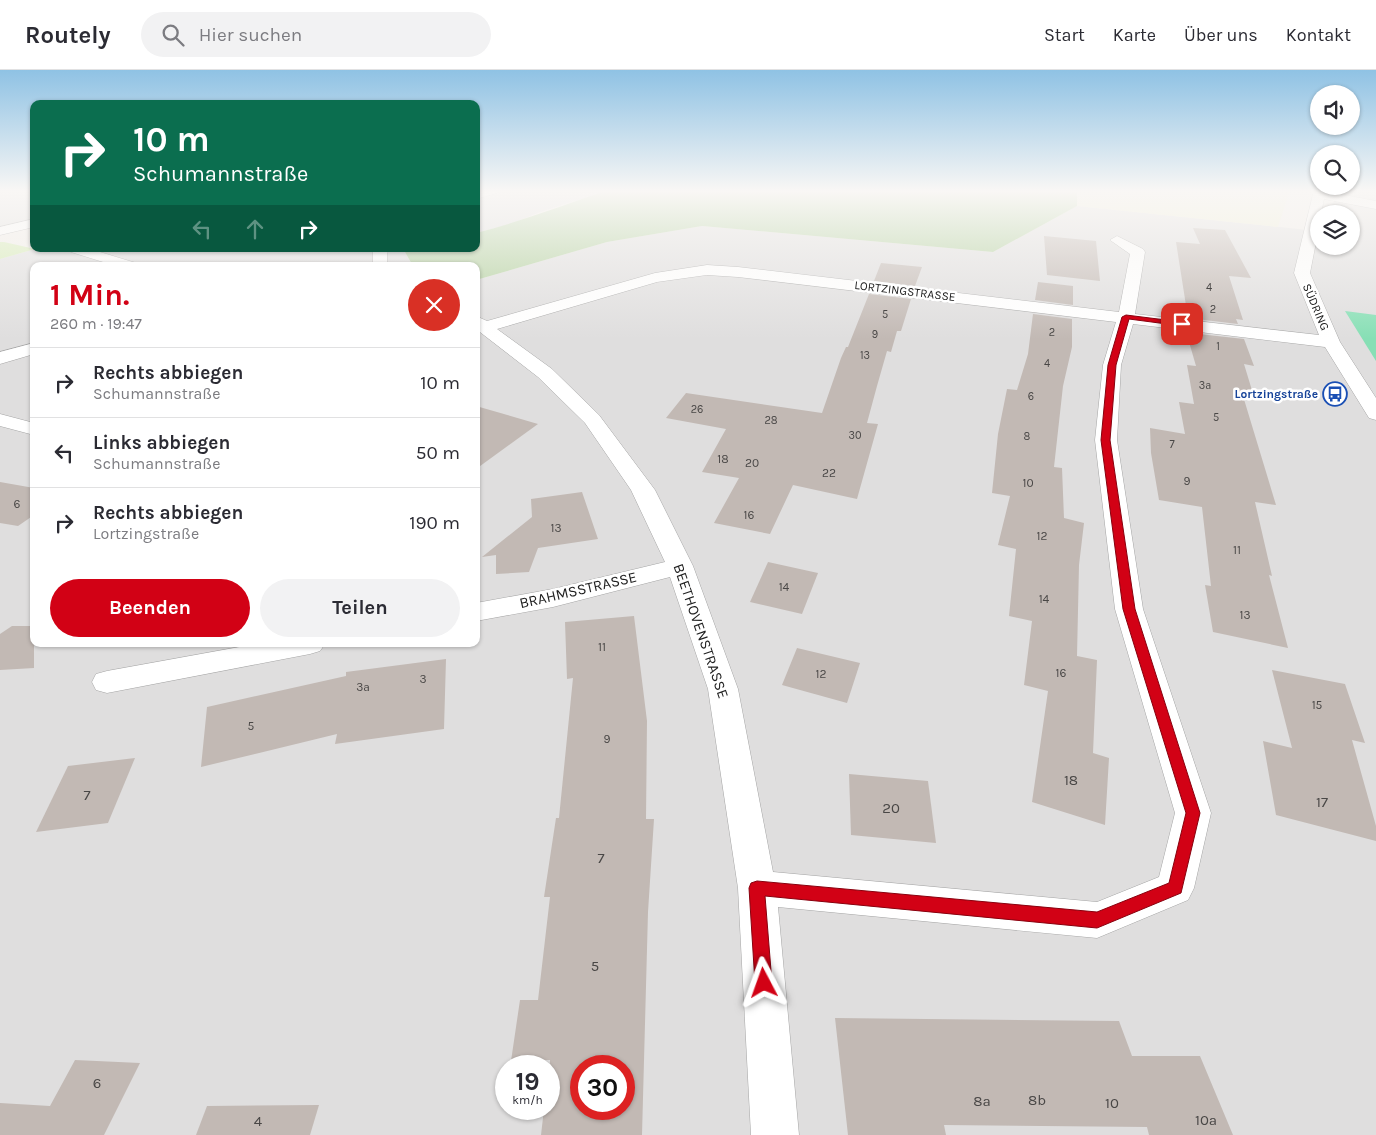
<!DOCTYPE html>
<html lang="de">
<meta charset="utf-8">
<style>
:root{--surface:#fff;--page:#f2f2f3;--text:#2b2b33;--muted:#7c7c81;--line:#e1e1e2;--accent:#d20115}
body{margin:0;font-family:Karla,sans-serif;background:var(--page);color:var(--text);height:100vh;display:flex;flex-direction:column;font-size:19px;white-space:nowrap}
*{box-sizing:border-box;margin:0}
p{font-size:16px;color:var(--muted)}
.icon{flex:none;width:28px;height:28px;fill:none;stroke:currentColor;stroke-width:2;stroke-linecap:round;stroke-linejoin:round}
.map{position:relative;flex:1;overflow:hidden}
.sheet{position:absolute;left:30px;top:192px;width:450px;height:385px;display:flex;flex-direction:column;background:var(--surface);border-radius:10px;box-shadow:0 1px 4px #0004}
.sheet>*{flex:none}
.guide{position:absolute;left:30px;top:30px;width:450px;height:152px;border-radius:10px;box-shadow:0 1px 4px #0004;background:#0b6e4f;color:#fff;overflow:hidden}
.buttons{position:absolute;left:1310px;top:15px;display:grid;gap:10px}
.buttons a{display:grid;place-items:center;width:50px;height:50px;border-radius:50%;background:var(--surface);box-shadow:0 1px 4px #0004;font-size:25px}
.speed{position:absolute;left:495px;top:985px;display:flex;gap:10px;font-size:25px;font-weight:700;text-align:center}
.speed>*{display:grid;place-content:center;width:65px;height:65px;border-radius:50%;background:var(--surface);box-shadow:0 1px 4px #0004;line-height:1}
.speed small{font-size:12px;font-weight:400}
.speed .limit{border:8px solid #d22;background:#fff;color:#111}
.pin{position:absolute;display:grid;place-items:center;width:42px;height:42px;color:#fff;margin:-21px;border-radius:10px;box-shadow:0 2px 8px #0006}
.me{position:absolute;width:55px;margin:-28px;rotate:356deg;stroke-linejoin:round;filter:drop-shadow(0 0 4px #0008)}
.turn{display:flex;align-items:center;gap:18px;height:105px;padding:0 20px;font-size:22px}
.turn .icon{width:65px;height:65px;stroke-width:2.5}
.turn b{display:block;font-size:35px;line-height:42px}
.lanes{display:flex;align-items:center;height:48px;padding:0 20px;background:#0003;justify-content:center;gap:25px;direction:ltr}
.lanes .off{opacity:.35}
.round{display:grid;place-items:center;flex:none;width:52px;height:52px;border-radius:26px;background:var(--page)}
.head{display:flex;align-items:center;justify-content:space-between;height:85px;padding:0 20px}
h1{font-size:30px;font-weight:700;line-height:38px;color:var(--accent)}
.button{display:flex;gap:10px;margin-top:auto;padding:10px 20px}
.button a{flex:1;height:58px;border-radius:30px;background:var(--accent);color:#fff;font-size:20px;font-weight:700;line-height:58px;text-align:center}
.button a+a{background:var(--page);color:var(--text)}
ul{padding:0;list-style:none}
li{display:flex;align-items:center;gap:15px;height:70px;padding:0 20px;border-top:1px solid var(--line)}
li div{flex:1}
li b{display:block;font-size:19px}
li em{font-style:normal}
header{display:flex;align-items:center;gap:30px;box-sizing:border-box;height:70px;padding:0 25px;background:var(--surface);border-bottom:1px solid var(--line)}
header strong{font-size:24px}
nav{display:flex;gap:28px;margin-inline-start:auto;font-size:18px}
.search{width:350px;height:45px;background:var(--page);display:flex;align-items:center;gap:12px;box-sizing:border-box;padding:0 18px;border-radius:28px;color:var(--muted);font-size:19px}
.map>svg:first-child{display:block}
</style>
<header>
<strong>Routely</strong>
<div class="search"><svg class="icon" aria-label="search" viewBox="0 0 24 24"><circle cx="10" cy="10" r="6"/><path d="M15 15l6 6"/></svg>Hier suchen</div>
<nav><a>Start</a><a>Karte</a><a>Über uns</a><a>Kontakt</a></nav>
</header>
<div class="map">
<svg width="1376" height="1065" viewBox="0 0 1376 1065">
<rect width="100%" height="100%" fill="#f1ede8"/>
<!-- residential -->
<g fill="#dfdede" fill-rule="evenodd">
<path d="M0,120H34V149L0,158Z"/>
<path d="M476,120H609L540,142L511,154L476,163Z"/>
<path d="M1340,120H1376V1065H0V189L35,179H418L405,182L413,196H34V574H476V210L607,172L702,156L993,182L1077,136L1317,161L1319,159V176H1351V144H1327ZM506,996H549V1039H506ZM581,996H624V1039H581Z"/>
</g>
<!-- farmland -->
<path fill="#efefd4" d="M1077,120H1290L1278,157L1077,136Z"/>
<!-- grass -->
<path fill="#d2eaaf" d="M0,172H4L35,179L0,189Z"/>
<!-- forest -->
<path fill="#b1d09d" d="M609,120H1077V136L993,182L702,156L607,172L476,210V196H413L405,182L418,179H476V163C521,152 565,134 609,120Z"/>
<!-- pitch -->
<path fill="#87dfb5" d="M1345,241L1376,245V291Z"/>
<!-- building -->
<g fill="#c2b9b4" fill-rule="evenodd">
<path d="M1193,158L1225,160L1251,208L1229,206L1243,250L1236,249L1238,254L1188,248L1176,172L1200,174Z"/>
<path d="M1044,166L1096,171L1100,211L1047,205Z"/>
<path d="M881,193L922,197L915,216L874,211Z"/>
<path d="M1038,212L1073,216V235L1035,230Z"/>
<path d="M869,224L911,229L901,261H897L891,282L887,281L877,316L867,353L878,354L857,429L793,415L770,464L714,453L739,408L702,402L726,359L666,348L686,323L822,343L841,288L846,277H848Z"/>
<path d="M1033,244L1072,249V277L1063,316L1054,397L1062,398L1064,448L1084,453L1079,495L1077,586L1097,590L1093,683L1109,688L1105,755L1032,732L1048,621L1024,615L1032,551L1009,546L1016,479L998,475L1010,426L992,423L998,364L1007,319L1017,320L1028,284Z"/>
<path d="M1190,263L1244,269L1254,296L1244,294L1254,327L1243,326L1276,435L1255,432L1272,506L1269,505L1288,578L1213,562L1205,515L1211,516L1202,437L1159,430L1151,383L1150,358L1185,364L1179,332L1194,334L1187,295L1196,296L1187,265H1191Z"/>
<path d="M476,336L538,354L476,399Z"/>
<path d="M0,412L34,418V445L18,456L0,453Z"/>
<path d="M582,422L598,469L538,478L529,502L496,504V485L482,487L532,447L531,429Z"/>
<path d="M768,492L818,503L802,544L750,532Z"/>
<path d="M634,546L647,651L646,749H654L648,842L642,1065H541L544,1039H549L550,990L511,991L520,930H538L550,827H544L556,748H559L573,608L567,609L565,552ZM581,996H624V1039H581Z"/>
<path d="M12,556H34V598L0,600V564Z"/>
<path d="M797,578L860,593L847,633L782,615Z"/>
<path d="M446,589L444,659L335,674L337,664L201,697L207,637L346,606V602Z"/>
<path d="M1272,600L1345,614L1365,673L1352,670L1376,756V771L1276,745L1263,671L1292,678Z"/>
<path d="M135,688L108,753L36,762L68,696Z"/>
<path d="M849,704L928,711L936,773L851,765Z"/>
<path d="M835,948L1119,951L1132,986H1200L1233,1065H1149L1147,1057L944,1055L946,1065H848Z"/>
<path d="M75,990L140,993L104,1065H0V1033L50,1036Z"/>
<path d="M319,1035L310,1065H196L207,1036Z"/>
</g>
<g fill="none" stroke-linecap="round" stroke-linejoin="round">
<!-- street casing -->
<g stroke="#a5a5a5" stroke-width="1">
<g id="street">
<path d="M499,120L497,123L476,129V121Z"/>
<path d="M1316,120H1329L1328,122L1376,131V139L1324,129L1321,144H1319V157L1310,203L1340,272L1376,328V350L1369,348L1325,277L1133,254L1121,295L1117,370L1143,539L1211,743L1194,818L1188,830L1097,868L778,837L799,1065H751L738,818L708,619L670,507L553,537L476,551V533L553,519L665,492L631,420L585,353L538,307L476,259V246L487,251L655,203L707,195L738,197L1119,242L1130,184L1110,170L1117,166L1143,179L1145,182L1135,244L1319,265L1294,203L1313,124ZM707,205L738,207L1116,252L1103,295L1095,370L1115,539L1175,743L1159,807L1097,832L773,802L738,619L693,496L655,420L599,345L552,299L497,259L657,212Z"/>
<path d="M34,149V157L0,165V157Z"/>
<path d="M69,179H90L136,193L139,196H116L71,182Z"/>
<path d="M375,179H391L387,183V196H373V182Z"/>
<path d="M34,273V284L0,294V282Z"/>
<path d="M0,344L34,353V365L0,356Z"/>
<path d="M256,574H325L320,581L310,584L107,623L96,620L92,612L96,604L107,601Z"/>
</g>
</g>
<!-- street -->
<use href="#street" fill="#fff" fill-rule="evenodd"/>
</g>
<!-- sky -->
<linearGradient id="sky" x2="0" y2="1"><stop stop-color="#8fc2e4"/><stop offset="0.45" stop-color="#f9f7f5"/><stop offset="1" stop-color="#f9f7f5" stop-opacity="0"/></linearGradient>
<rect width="1376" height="269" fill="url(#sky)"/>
<!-- route -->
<path fill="#d20115" stroke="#88010e" d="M1126,245L1182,252L1186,254L1182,256L1129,249L1116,295L1110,370L1135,539L1200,743L1181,823L1097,858L765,826L772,913L770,919L764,922L758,919L755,913L749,818L751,813L757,811L1097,842L1169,813L1186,743L1123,539L1101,370L1108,295L1122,247Z"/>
<!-- icons -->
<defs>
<g id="bus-ring" transform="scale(1.25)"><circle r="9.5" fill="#fff" stroke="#1a4fb4" stroke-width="1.5"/><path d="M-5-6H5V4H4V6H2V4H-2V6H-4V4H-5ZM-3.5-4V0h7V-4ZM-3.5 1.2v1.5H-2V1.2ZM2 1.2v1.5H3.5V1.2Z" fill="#1a4fb4"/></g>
</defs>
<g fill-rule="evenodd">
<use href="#bus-ring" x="1335" y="324"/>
</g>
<g text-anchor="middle" stroke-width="5" stroke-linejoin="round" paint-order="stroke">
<!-- far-number labels -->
<g font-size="11" fill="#494746">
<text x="1209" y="221">4</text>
<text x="1213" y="243">2</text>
<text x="885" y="248">5</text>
<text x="1052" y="266">2</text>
<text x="875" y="268">9</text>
<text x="1218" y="280">1</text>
<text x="865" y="289">13</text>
<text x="1047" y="297">4</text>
<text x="1205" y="319">3a</text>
<text x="1031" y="330">6</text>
<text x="697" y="343">26</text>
<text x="1216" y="351">5</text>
<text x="771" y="354">28</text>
<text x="855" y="369">30</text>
<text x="1027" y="370">8</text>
<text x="1172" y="378">7</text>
</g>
<!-- far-street labels -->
<g font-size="12" fill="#212121" stroke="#fff">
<text transform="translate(905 221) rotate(7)" y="4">LORTZINGSTRASSE</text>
<text transform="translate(1316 237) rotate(67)" y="4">SÜDRING</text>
</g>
<!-- far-transit labels -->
<g font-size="12" font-weight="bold" fill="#164399" stroke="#fff" text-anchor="end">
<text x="1318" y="328">Lortzingstraße</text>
</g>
<!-- number labels -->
<g font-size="12" fill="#494746">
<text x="723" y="393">18</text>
<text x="752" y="397">20</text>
<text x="829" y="407">22</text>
<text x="1187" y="415">9</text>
<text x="1028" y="417">10</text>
<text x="17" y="438">6</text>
<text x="749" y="449">16</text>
<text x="556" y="462">13</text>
<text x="1042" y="470">12</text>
<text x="1237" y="484">11</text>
<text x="784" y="521">14</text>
<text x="1044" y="533">14</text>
<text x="1245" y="549">13</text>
<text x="602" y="581">11</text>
<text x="1061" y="607">16</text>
<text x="821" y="608">12</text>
<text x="423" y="613">3</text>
<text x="363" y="621">3a</text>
<text x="1317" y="639">15</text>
<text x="251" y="660">5</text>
<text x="607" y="673">9</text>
</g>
<!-- street labels -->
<g font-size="15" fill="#212121" stroke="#fff">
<text transform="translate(578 520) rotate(-13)" y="5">BRAHMSSTRASSE</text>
<text transform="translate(701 561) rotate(71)" y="5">BEETHOVENSTRASSE</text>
</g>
<!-- near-number labels -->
<g font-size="15" fill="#494746">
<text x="1071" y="715">18</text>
<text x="87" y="730">7</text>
<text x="1322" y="737">17</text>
<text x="891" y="743">20</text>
<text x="601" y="793">7</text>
<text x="595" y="901">5</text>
<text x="97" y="1018">6</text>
<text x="1037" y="1035">8b</text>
<text x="982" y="1036">8a</text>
<text x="1112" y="1038">10</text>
<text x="1206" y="1055">10a</text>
<text x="258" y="1056">4</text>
</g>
</g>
</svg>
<div class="buttons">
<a><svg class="icon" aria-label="sound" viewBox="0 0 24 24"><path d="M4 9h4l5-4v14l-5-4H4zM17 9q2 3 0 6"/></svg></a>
<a><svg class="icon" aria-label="search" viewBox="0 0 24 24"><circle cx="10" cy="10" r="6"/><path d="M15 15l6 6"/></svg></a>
<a><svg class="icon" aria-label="layers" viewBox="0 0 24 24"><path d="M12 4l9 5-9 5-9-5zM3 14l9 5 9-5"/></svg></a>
</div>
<div class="speed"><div>19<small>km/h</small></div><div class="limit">30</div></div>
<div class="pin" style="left:1182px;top:254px;background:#d93025"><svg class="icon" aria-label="arrive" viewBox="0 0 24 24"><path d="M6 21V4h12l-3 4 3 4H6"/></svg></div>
<svg class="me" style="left:764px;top:913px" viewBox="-20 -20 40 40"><path d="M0-17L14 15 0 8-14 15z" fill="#d20115" stroke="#fff" stroke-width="4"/></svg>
<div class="guide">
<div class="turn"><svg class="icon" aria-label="right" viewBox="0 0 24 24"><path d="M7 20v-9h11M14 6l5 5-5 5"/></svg><div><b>10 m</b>Schumannstraße</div></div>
<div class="lanes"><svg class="icon off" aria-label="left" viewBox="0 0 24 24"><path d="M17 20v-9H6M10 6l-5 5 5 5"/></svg><svg class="icon off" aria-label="ahead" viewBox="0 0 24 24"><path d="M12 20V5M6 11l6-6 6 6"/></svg><svg class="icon" aria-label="right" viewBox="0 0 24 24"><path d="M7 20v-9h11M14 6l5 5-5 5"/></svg></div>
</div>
<section class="sheet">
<div class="head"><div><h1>1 Min.</h1><p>260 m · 19:47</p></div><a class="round" style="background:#d93025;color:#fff"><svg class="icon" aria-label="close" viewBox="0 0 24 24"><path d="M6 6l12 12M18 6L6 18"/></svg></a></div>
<ul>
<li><svg class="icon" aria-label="right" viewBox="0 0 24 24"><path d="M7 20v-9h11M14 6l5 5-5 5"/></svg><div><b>Rechts abbiegen</b><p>Schumannstraße</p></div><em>10 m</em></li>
<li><svg class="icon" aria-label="left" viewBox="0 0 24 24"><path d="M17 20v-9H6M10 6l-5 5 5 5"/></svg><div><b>Links abbiegen</b><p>Schumannstraße</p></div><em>50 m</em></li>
<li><svg class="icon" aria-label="right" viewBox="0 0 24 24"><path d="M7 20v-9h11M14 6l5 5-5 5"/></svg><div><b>Rechts abbiegen</b><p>Lortzingstraße</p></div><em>190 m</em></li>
</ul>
<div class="button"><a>Beenden</a><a>Teilen</a></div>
</section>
</div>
